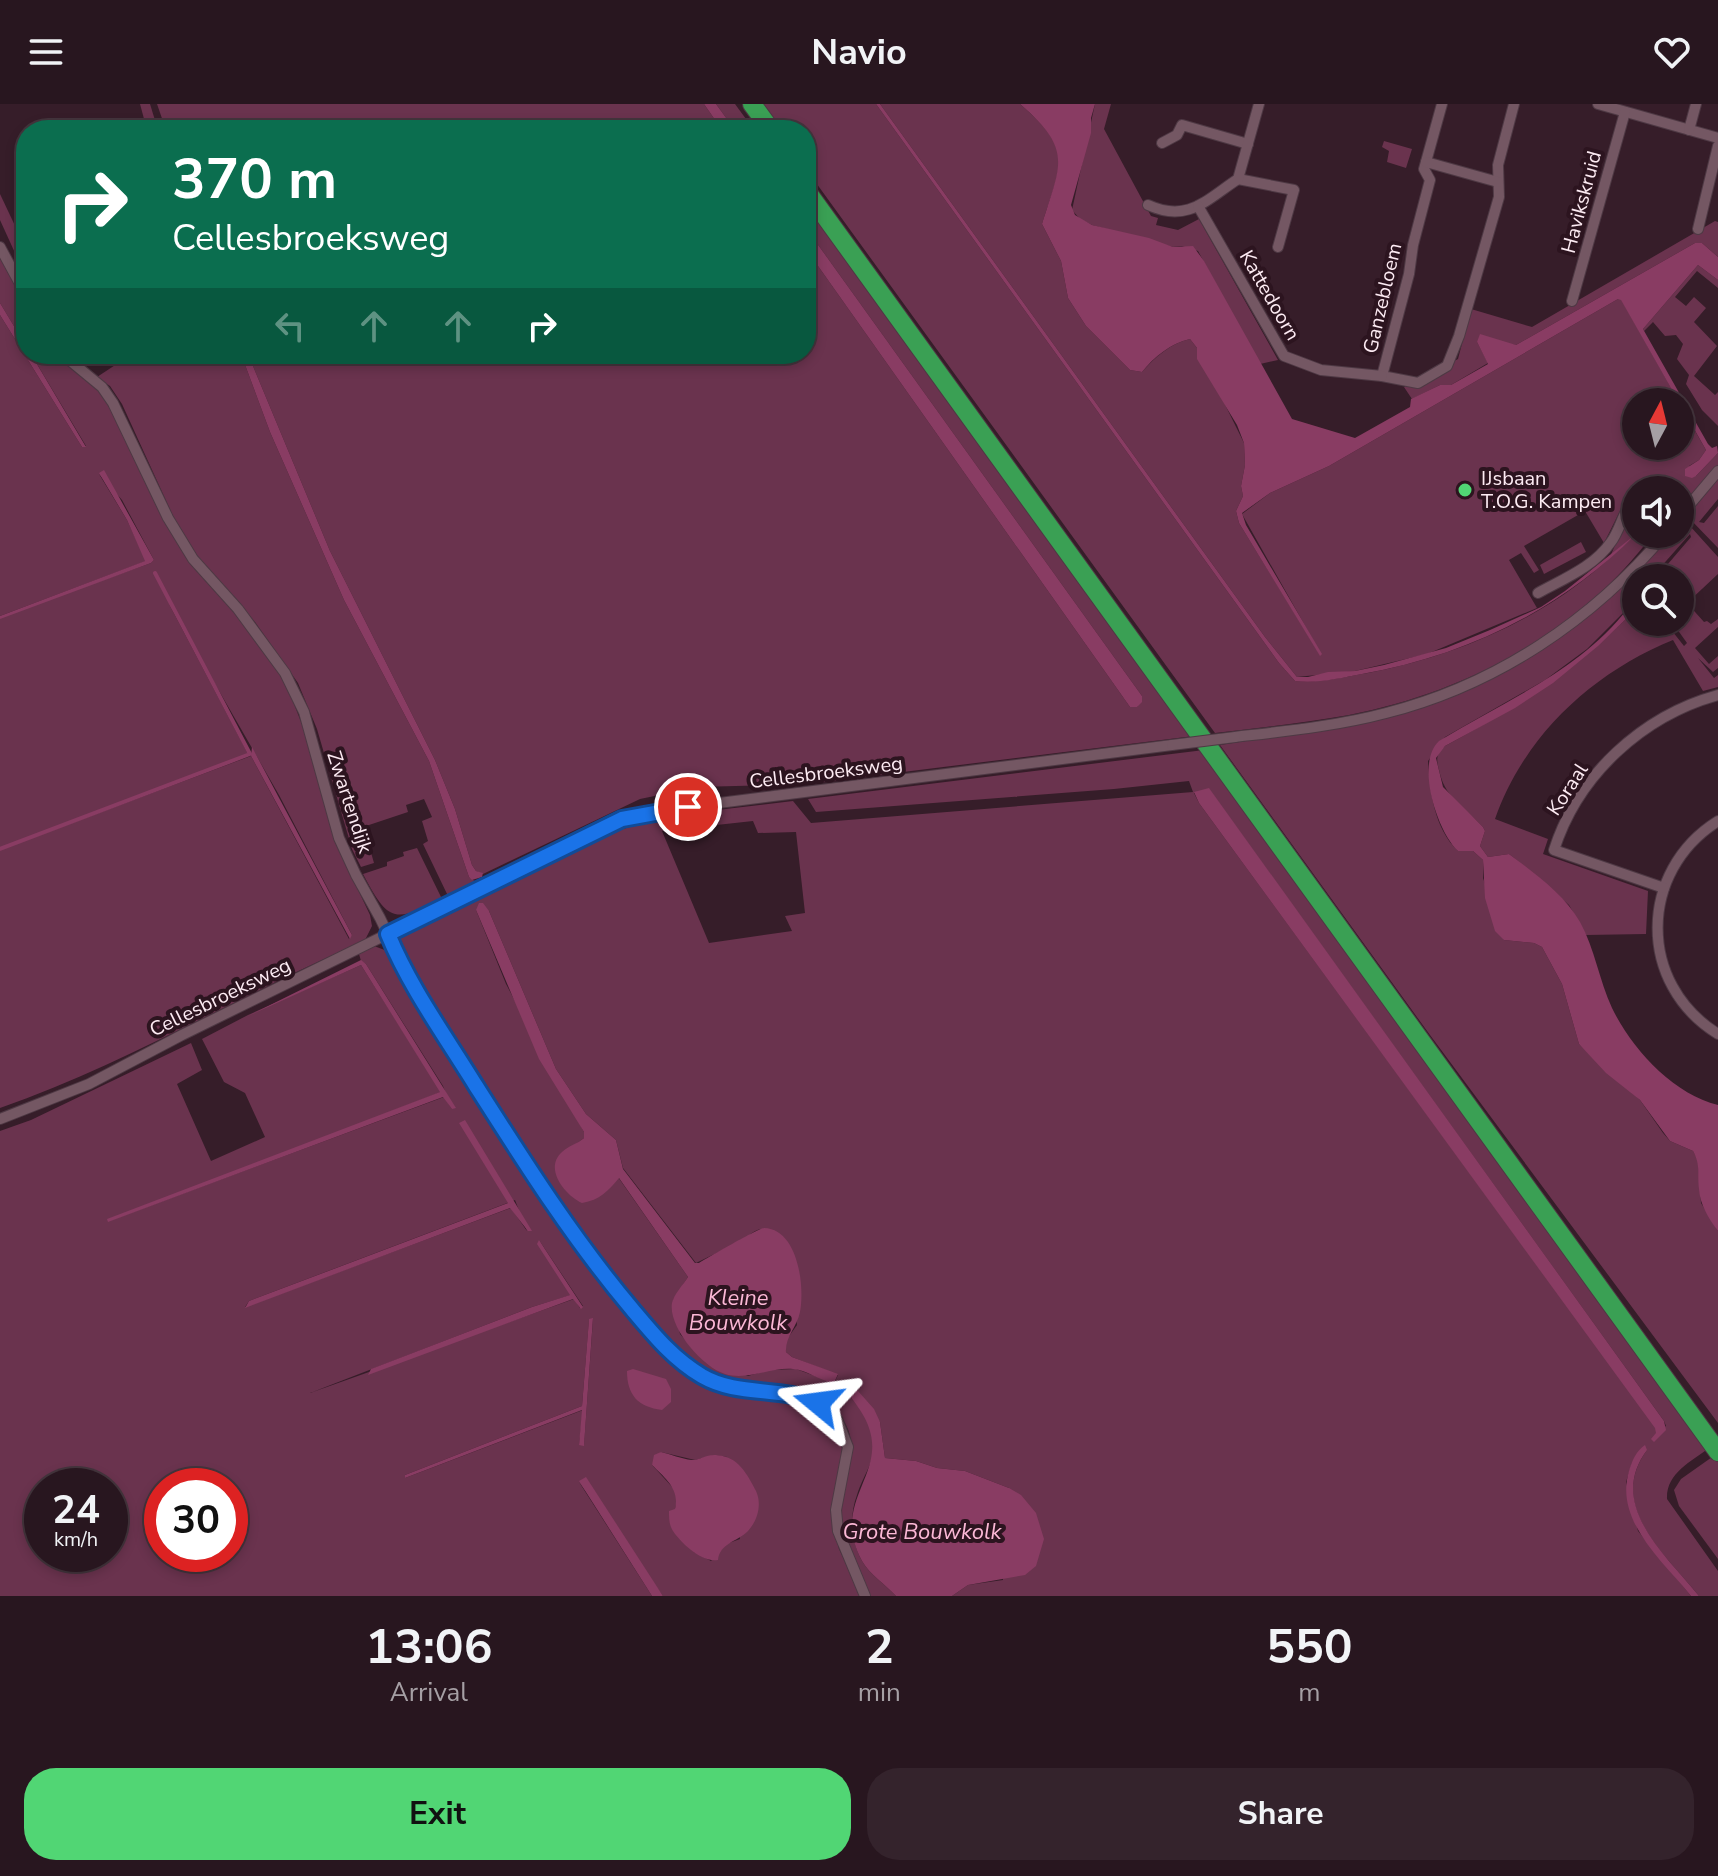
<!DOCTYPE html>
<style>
:root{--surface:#28161f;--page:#34232c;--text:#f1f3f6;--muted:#a59fa4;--line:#44353d;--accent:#51d674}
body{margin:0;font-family:"Nunito Sans",sans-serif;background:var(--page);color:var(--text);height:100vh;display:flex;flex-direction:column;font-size:30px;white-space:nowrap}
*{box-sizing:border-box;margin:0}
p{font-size:26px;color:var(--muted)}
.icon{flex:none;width:44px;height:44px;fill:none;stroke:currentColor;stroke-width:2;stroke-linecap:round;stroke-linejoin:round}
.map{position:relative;height:1492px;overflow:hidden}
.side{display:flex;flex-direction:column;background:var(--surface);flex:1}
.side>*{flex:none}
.hud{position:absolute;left:16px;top:16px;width:800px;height:244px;border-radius:32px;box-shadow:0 4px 12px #0003,0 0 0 2px var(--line);background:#0b6e4f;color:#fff;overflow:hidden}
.needle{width:52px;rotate:7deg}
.controls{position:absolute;left:1622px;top:284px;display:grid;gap:16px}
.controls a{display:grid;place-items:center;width:72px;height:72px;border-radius:50%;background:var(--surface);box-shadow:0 4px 12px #0003,0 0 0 2px var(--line);font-size:40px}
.speed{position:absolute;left:24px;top:1364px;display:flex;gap:16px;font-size:40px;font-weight:700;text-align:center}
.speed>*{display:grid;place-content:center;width:104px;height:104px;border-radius:50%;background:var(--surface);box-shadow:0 4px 12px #0003,0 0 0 2px var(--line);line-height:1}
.speed small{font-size:20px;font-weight:400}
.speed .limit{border:12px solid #d22;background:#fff;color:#111}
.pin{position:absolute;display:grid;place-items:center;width:68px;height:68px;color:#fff;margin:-34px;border:4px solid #fff;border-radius:50%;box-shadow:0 2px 8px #0007}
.me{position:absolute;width:88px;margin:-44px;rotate:286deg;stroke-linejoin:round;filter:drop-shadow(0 0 6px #0008)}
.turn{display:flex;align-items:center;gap:28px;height:168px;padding:0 24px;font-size:36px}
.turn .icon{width:104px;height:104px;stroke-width:2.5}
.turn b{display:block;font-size:56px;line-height:68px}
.lanes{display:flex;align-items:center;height:76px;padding:0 24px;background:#0003;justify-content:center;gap:40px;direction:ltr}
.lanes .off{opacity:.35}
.eta{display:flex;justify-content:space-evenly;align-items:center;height:136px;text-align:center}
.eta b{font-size:48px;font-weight:700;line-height:56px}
.cta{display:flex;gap:16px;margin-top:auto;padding:16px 24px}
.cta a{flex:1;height:92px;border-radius:32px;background:var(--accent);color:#111;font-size:32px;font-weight:700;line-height:92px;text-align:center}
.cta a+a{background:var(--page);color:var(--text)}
header{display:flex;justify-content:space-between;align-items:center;height:104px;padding:0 24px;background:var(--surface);font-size:36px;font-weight:700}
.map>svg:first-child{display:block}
</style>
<header><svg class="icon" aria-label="menu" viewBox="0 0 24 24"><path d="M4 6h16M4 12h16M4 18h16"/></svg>Navio<svg class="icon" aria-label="heart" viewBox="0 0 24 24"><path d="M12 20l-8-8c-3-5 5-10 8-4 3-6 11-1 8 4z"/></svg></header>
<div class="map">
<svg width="1718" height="1492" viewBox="0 0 1718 1492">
<rect width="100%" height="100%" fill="#361d29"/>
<!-- green -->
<g fill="#6a334e" fill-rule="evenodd">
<path d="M140,0H150L158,26H147Z"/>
<path d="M157,0H704L722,26H166Z"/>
<path d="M716,0H735L754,26H735Z"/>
<path d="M759,0H876L1279,559L1295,577C1320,579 1344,573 1368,569C1463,551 1558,509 1626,438L1610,453L1628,411L1636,402V428L1632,433L1636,430H1653C1581,528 1467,588 1349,611C1304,619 1259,624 1215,629L806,65V26H778Z"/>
<path d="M880,0H1020C1074,47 1062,58 1042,120L1061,157L1068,194L1086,222L1130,266L1142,268C1155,253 1171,239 1190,235L1197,244L1244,339L1245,361L1241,382L1243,392L1236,407L1239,419L1320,551L1321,550L1242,410L1270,389L1329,362L1618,195H1621L1679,298H1636V342H1680V301L1706,346L1699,356L1689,362L1696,372L1718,349V361C1707,374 1697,391 1680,395V386H1636V390L1623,401L1604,439L1585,407L1524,442L1539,466L1534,469L1521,449L1509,456L1537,504L1427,550L1355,567L1297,573L1265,533Z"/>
<path d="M1095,0H1111L1104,25L1151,112L1158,114L1156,121L1178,126L1199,115L1278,256L1260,260L1198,147L1182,142L1173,143L1092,121L1080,115L1072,106Z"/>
<path d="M1384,37L1412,45L1406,64L1387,58L1389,47L1382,43Z"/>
<path d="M0,90L26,145V173L0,116Z"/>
<path d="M806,98L1194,632L806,680L698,683L679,687L640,695L483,770L476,767L472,761L455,705L435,656L330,447L248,250H806V145L1130,603H1137L1142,592L806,124Z"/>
<path d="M1715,117L1718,118V153L1702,139H1695L1516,241L1477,238L1488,259L1451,281H1440L1412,295L1404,283L1458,255L1471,205L1532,223Z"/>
<path d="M0,150L26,198V242L0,199Z"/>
<path d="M1698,161L1718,176V184L1697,167L1675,193L1686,202L1694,193L1706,204L1694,218L1717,242L1694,272L1715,291L1718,288V322L1702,306L1686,280L1689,271L1677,255L1683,240L1676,231L1665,232L1653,218L1644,227L1643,225Z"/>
<path d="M0,211L82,343L86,342L31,250H56L98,284L107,296L152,390L284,574L308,636L336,739L370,811L372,822L365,836L355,841C236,893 124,961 0,1004V746L251,652L349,835L352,831L279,691L169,500L248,650L0,744V513L151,459L154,456L122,396L99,370L127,416L146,457L0,512Z"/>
<path d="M132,250H241L270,328L344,496L429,657L469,773L476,778L448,792L423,740L428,737L422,717L432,713L424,695L406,701L408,708L354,726L360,748L370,745L374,759L361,763L352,745L317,625L298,579L255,518L198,453L173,412L122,300L110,282L97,273Z"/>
<path d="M1718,375V395L1699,418L1704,419L1718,402V444L1690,415V409Z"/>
<path d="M1684,420L1690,422L1718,453V470L1687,499L1704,518L1707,517L1711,520L1718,515V523L1695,544L1709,560L1718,552V564L1713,568L1698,554L1714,574L1718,571V583L1703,587L1673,536C1592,569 1524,632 1495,715L1548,735L1543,750L1648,787L1646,830L1586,831L1569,801L1518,757L1509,750L1488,753L1480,742L1485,727L1483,723C1466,705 1446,694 1440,670C1437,657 1434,652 1445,642C1518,602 1569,571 1629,512L1628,504L1587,545L1545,576L1445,633L1428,657C1430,688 1434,724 1458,747H1473L1483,756V774L1504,836L1534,839L1542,843L1562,880L1579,940L1640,996L1663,1029L1670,1037L1693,1047L1698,1056L1701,1099L1718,1127V1319L1430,931L1220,641C1262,634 1305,631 1347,623C1478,599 1585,529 1671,430H1680V421ZM1690,430L1691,433L1656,474H1680V518H1672L1687,539L1684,542L1665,518H1636V474H1651Z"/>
<path d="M1581,438L1586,448L1544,470L1540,461Z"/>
<path d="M1204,646L1709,1344C1691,1358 1666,1369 1667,1395L1718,1467V1492H1699C1665,1450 1606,1402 1647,1346L1632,1359L1626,1378L1638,1427L1691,1492H952L968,1481L1003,1476L1009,1384L965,1367L937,1364L916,1357L885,1354L880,1318L844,1286C853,1297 865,1307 869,1321C881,1354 866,1363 857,1391C849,1412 851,1437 862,1457C870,1471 885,1480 896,1492H870C862,1470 847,1449 842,1425C834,1387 867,1351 842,1314C815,1274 764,1288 725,1278C712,1274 698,1265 688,1257C660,1234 638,1205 615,1177C531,1075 462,958 397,843V835L404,827L420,818L480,792L603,731L666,712L793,697L811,719L1193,688L1189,677L1114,685L816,708L808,695ZM1209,685L1664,1317L1666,1322L1656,1329V1324L1199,699L1194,689ZM753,717L758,729L796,728L805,809L785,812L792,827L709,839L662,727ZM476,806L489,807L556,965L586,1010L616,1036L623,1064L696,1159L747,1134C760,1118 777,1125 788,1139L797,1221L785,1238L786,1248L792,1253L838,1271L834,1279L796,1265L768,1266L748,1272L702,1254L680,1230L673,1196L688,1173L618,1073L576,1040L584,1034V1028L506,880Z"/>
<path d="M417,744L442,795C395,818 389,820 363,770L387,762V758L404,752L403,748Z"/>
<path d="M374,842L390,848L552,1109L593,1165L636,1216L698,1274L801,1297L825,1309L833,1318L844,1350L835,1428L839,1445L862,1492H663L579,1378L652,1492H0V1027L31,1016L191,939L202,966L177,980L211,1057L265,1033L245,989L224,978L202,935L248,911L361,861L441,988L109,1117L444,993L452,1005L443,982L366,860L361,857L359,850ZM515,1096L527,1127L511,1104L245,1203L249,1197ZM539,1136L583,1202L580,1204L574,1195L310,1289L532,1203L571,1191ZM593,1215L584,1341H579L583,1306L405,1374V1371L582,1302L589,1216ZM661,1348L695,1356L715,1351L727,1353L740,1435L726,1440L711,1457L694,1448L675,1405L677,1397L675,1386L652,1361ZM42,1382H110V1450H42ZM162,1382H230V1450H162Z"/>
<path d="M1715,1351L1718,1356V1455L1679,1402L1674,1386L1681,1375Z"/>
</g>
<!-- water -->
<g fill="#893c63">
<path d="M704,0H716L735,26H722Z"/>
<path d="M876,0H880L1265,533L1297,573H1308L1328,568L1355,567L1384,561L1446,544L1490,526L1541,503L1565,487L1636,430C1562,505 1466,552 1362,570C1341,574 1316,580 1295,577L1279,559Z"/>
<path d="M1020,0H1095L1091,14V29L1071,101L1075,111L1092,121L1149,134L1173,143L1193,142L1204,157L1292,315L1355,334L1410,303L1411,295L1440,281H1451L1488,260L1477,238L1480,230L1516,241L1695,139H1702L1718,153V176L1698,161L1643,225L1708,340L1712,344L1717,342L1718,349L1696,372L1692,374L1685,372V365L1699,356L1706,346L1621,196L1618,195L1329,362L1270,389L1242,409L1246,421L1322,550L1320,552L1239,419L1236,407L1243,392L1241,382L1245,361L1244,339L1237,321L1197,255V244L1190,235C1171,239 1154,253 1142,268L1130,266L1086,222L1068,194L1061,157L1042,120C1061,59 1073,46 1020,0Z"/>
<path d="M806,124L1142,592V598L1137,603H1130L806,145Z"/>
<path d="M0,199L26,242V250H31L86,343H82L0,211Z"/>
<path d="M241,250H248L330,447L435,656L455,705L472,761L476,767L483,769L482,773L472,776L469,773L429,657L344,496L270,328Z"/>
<path d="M104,366L154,456L151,459L0,515V512L145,457L127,416L99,369Z"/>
<path d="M1628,504L1631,506L1629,512L1598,542L1553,579L1515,604L1445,642L1436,654L1443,683L1483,723L1485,727L1480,742L1488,753L1509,750C1534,769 1564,790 1580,818C1595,845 1599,876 1612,904C1632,945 1673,990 1718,1001V1127C1709,1115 1700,1101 1699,1085C1697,1070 1701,1061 1693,1047L1670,1037L1640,996L1606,969L1579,940L1562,880L1542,843L1534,839L1504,836L1495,827L1485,794L1483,756L1473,747H1458C1437,727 1415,659 1439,637C1504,597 1580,567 1628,504Z"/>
<path d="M252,643L352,831L350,835L251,652Z"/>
<path d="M1209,684L1664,1317L1666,1326L1654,1338L1651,1335L1656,1329L1655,1324L1199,699L1194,688Z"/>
<path d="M479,799H483L489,807L556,965L586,1010L616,1036L623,1065L695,1159H699C707,1154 759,1124 764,1124C798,1125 805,1182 800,1208C797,1223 785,1233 786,1248L792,1253L838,1270L834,1279C820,1277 807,1266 793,1265C770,1263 748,1277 725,1270C702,1263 668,1223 672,1199C674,1190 683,1181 688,1173L619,1074C608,1087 600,1096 582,1099C566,1092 543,1065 562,1048C568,1042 577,1040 584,1034V1028L539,955L476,806Z"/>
<path d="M361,856L366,860L456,1004L452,1005L443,993L108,1118L107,1115L440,988L361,861L248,912Z"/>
<path d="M465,1016L532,1127H528L510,1104L245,1204L249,1197L508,1099L459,1019Z"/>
<path d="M539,1136L583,1203L581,1205L573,1195L368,1271L371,1265L532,1203L570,1191L537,1140Z"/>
<path d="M593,1214L584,1342L579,1341L582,1306L405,1374V1371L582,1302L589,1215Z"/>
<path d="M633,1265L666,1275L671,1285V1298L662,1306C638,1303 627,1291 627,1267Z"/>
<path d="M850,1278L874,1305L880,1318L885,1354L916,1357L937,1364L965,1367L1009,1384L1021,1391L1036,1409L1044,1435L1036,1462L1025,1471L968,1481L952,1492H896C885,1480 870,1471 862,1457C823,1385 916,1362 844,1286Z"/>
<path d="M1645,1341L1647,1346C1606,1401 1666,1451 1699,1492H1691C1663,1457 1614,1417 1629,1367C1632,1357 1636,1347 1645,1341Z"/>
<path d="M661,1348C671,1350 681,1355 692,1356C700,1356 707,1350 716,1351C738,1352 747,1370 756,1387C762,1400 758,1416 748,1427C737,1438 720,1439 718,1456C702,1459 681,1439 673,1427C669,1421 669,1414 669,1407L675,1405C680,1385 665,1374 652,1361L654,1351Z"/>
<path d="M586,1373L663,1492H652L579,1377Z"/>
</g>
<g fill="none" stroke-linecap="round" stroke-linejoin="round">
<!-- stream -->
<path stroke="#893c63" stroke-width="4" d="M0,745L250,650L155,469"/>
<!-- street casing -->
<g stroke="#4e3944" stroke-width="12">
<g id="street">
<path d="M1442,0L1424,65L1430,76L1413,141L1409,170L1382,272L1418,279L1447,262L1459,232L1499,93L1498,61L1514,0"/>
<path d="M1598,0L1718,34"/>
<path d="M1689,26L1696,0"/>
<path d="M1162,39L1177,31L1182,21L1248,40"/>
<path d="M1426,58L1498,78"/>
<path d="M1238,75L1294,86L1278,143"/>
<path d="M1148,101C1188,119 1206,96 1238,75L1259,0"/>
<path d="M1198,102L1284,252L1321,266L1382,272"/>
<path d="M1698,125L1718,42"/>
<path d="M0,143L26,191"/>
<path d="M1572,197L1625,8"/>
<path d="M62,250L102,283L113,299L168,414L193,455L238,505L285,569L304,608L339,734L356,771L380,814L405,866L553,1103L650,1227L687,1263L709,1276L726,1283L805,1293L827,1305L837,1315L848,1343L836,1406L838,1427L865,1492"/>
<path d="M1680,412L1718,367"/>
<path d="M1538,489C1563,475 1594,463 1611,438C1621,425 1623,405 1636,394"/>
<path d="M1235,633C1286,627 1337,622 1386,609C1496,581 1593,516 1665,430"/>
<path d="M1718,717C1638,767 1637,880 1718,930"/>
<path d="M1664,784L1554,746C1578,671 1642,612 1718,591"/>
<path d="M0,1015L89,980L182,931L622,715L664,706L1172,641"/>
</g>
</g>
<!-- highway casing -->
<g stroke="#4e3944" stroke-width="20">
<g id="highway">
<path d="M752,0L771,26"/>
<path d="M806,86L1718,1348"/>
</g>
</g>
<!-- street -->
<use href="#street" stroke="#745763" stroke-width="10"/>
<!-- highway -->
<use href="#highway" stroke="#3aa054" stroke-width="18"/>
<!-- street-bridge casing -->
<g stroke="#4e3944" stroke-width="12" stroke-linecap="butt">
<path id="street-bridge" d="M1172,641L1235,633"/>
</g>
<!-- street-bridge -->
<use href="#street-bridge" stroke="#745763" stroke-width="10"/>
</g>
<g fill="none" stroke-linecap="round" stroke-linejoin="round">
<!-- route casing -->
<g stroke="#114b97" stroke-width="20">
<path id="route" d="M688,703L622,715L388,830C410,884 446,933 476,982C525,1059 573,1135 632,1205C653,1230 673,1255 702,1272C738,1293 781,1282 818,1299"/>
</g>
<!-- route -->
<use href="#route" stroke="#1a73e8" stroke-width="14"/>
</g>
<!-- markers -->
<circle fill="#51d674" stroke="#2c141f" stroke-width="3" cx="1465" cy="386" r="8"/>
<g text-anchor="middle" stroke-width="8" stroke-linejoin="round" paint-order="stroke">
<!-- street labels -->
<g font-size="20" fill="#fdebf3" stroke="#2c141f">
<text transform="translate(1581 98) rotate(-75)" y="7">Havikskruid</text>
<text transform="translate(1270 191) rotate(60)" y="7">Kattedoorn</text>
<text transform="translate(1382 194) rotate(-77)" y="7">Ganzebloem</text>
<text transform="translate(826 668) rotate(-7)" y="7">Cellesbroeksweg</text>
<text transform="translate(1567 685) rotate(-57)" y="7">Koraal</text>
<text transform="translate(350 698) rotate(72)" y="7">Zwartendijk</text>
<text transform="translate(220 893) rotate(-26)" y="7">Cellesbroeksweg</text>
</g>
<!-- poi labels -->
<g font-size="20" fill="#fdebf3" stroke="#2c141f" text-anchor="start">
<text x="1481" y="381">IJsbaan<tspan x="1481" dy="23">T.O.G. Kampen</tspan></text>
</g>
<!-- water labels -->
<g font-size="22" font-style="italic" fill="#fcb8d6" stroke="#2c141f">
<text x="738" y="1201">Kleine<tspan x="738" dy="25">Bouwkolk</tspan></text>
<text x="922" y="1435">Grote Bouwkolk</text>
</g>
</g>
</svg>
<div class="controls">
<a><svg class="needle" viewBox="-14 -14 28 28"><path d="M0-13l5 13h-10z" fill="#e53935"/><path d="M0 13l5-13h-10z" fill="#a59fa4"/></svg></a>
<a><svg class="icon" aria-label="sound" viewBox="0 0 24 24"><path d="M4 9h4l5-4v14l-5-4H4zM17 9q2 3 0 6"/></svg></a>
<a><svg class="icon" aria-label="search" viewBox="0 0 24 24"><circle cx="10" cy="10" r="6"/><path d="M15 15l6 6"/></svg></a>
</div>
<div class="speed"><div>24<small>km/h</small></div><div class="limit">30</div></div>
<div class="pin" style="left:688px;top:703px;background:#d93025"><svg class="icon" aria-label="arrive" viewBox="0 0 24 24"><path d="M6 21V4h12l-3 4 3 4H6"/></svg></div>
<svg class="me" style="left:818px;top:1299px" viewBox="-20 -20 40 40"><path d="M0-17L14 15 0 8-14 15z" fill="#1a73e8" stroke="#fff" stroke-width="4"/></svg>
<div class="hud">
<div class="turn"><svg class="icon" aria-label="right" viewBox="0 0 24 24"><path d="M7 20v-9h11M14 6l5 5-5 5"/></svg><div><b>370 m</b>Cellesbroeksweg</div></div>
<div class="lanes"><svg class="icon off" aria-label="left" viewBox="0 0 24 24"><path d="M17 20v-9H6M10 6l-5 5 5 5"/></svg><svg class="icon off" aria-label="ahead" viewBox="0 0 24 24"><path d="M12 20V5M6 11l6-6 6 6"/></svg><svg class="icon off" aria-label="ahead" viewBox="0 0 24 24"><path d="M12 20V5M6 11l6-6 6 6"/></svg><svg class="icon" aria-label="right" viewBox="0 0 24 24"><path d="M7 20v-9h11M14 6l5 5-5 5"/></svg></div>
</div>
</div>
<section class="side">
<div class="eta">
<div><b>13:06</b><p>Arrival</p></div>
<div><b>2</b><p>min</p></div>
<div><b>550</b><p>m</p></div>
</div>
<div class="cta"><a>Exit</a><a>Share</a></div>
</section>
